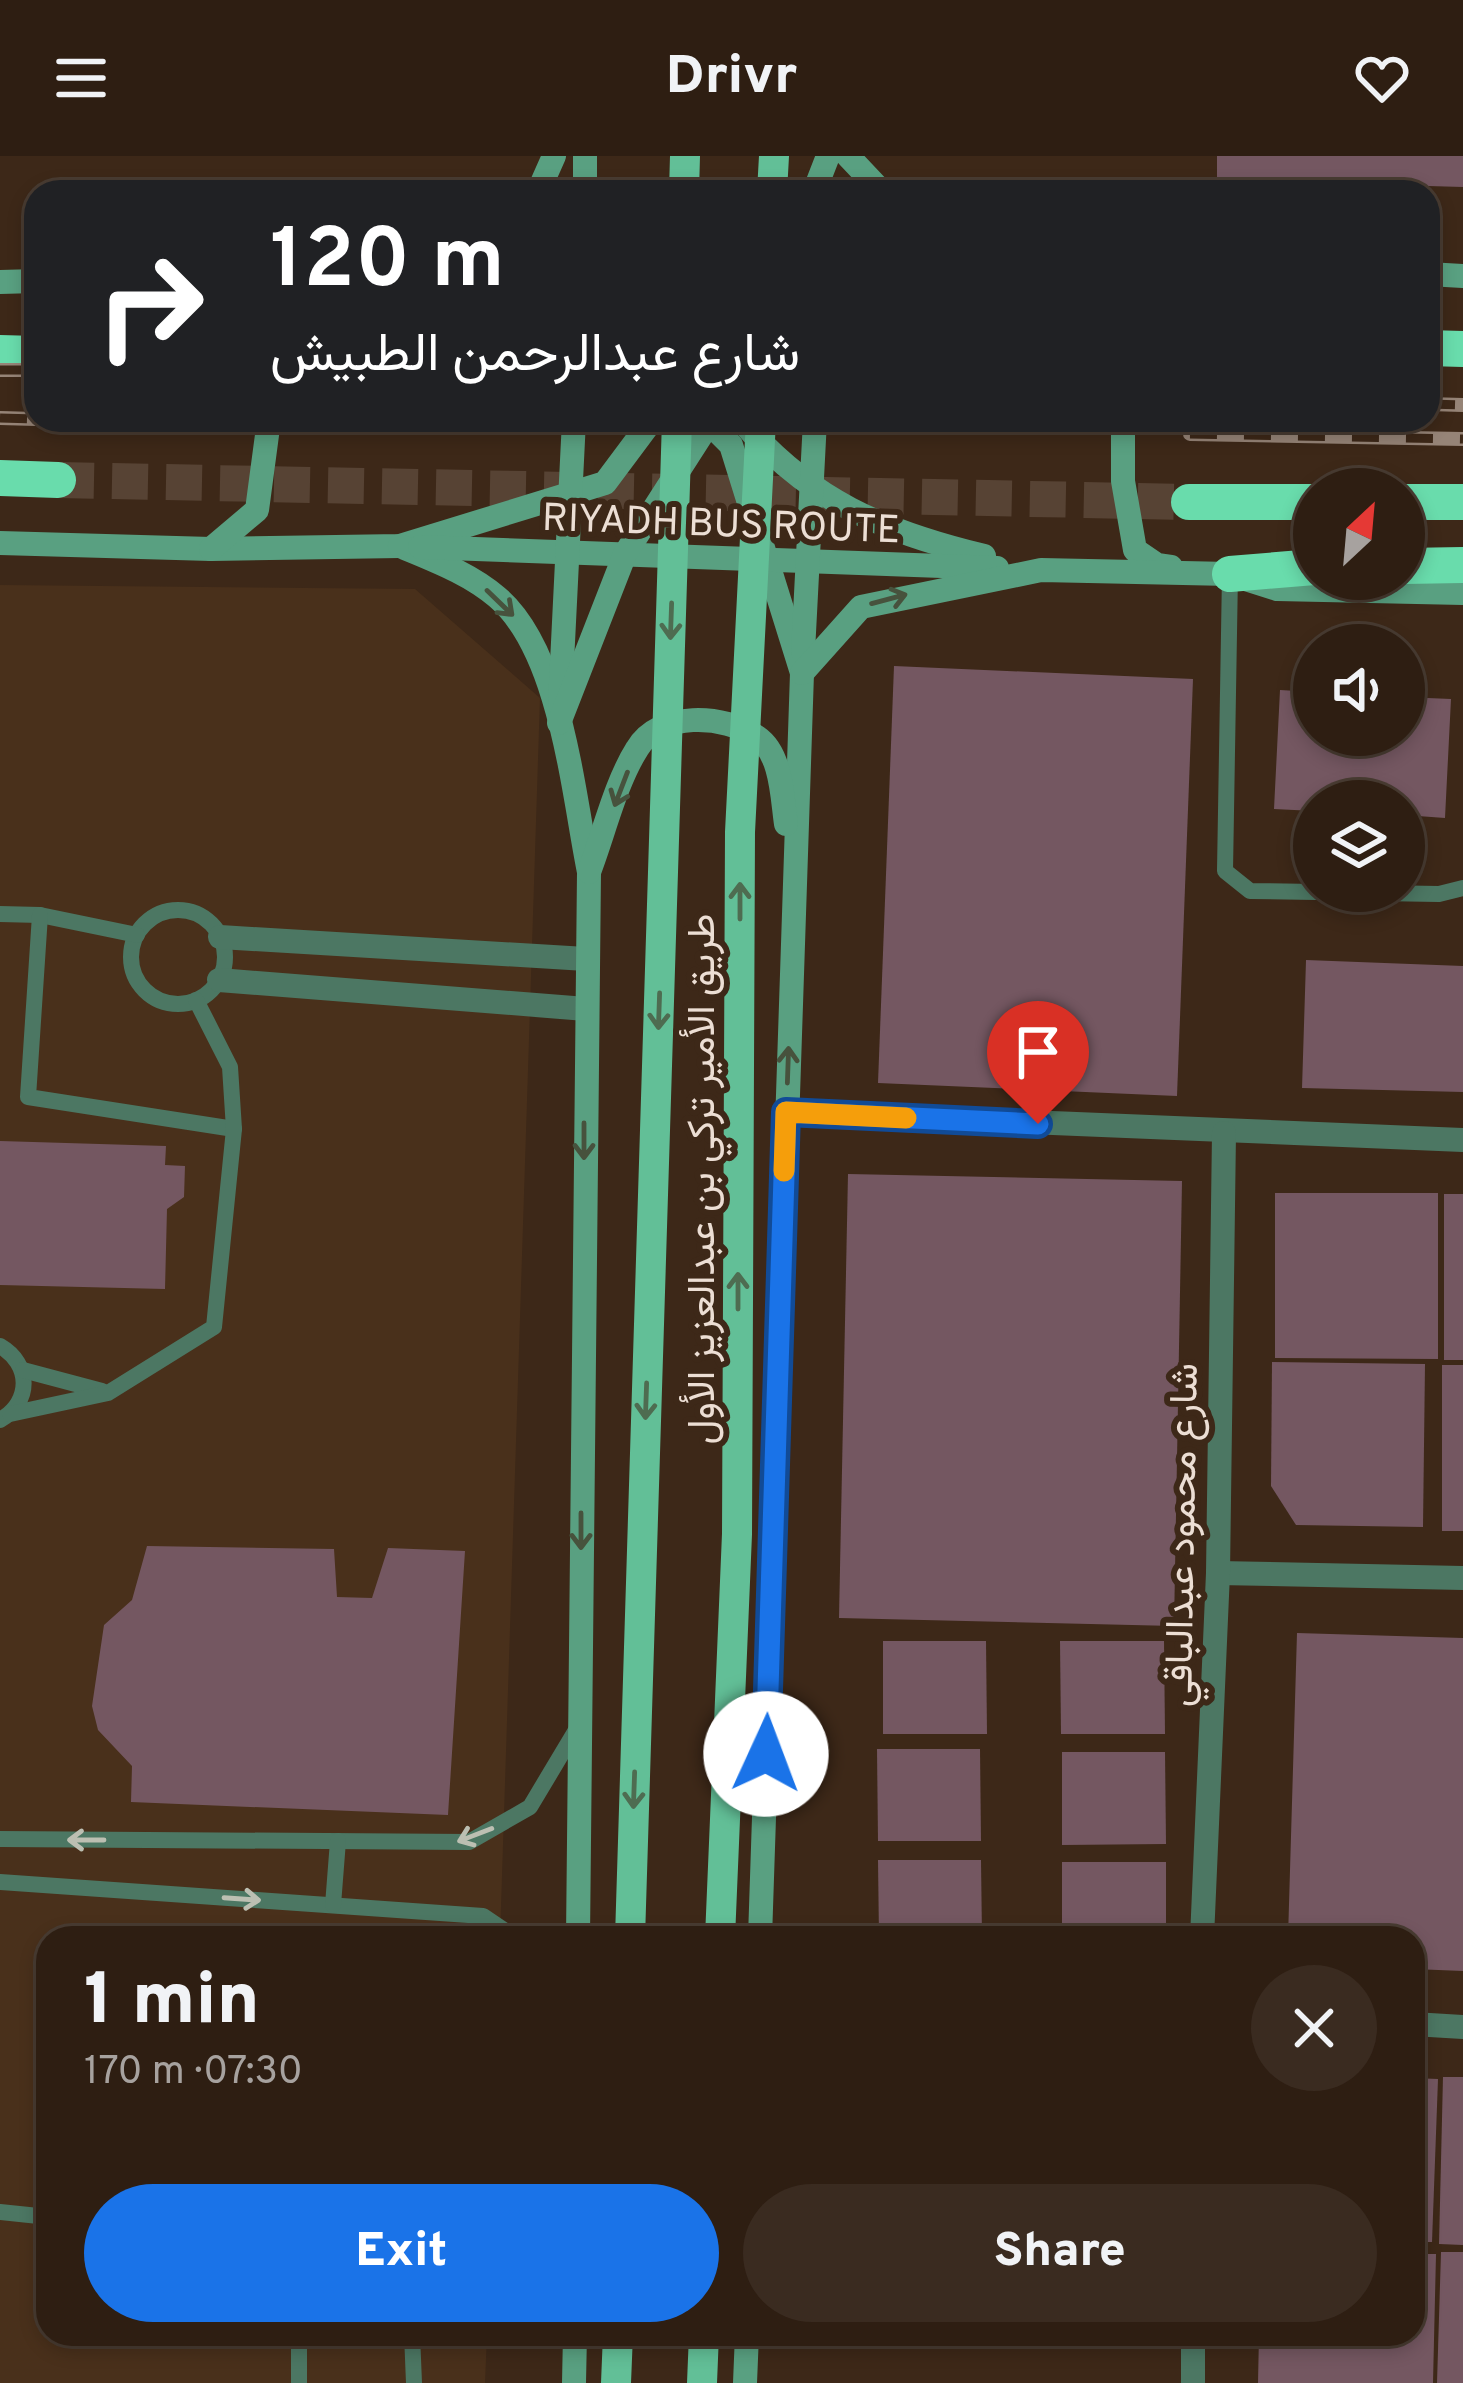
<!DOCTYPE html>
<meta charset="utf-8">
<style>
:root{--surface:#2e1e12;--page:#3a2b20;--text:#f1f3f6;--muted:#a7a29f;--line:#493c32;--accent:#1a73e8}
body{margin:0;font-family:Overpass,Vazirmatn,sans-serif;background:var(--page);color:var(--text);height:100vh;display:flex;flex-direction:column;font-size:45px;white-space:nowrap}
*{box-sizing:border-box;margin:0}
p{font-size:39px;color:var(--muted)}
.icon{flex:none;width:66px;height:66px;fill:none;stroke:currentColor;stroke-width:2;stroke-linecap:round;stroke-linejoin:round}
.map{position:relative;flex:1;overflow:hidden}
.details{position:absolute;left:36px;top:1770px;width:1389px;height:420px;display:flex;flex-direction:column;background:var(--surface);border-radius:36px;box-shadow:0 6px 18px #0003,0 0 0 3px var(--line)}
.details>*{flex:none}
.banner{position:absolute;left:24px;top:24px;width:1416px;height:252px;border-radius:36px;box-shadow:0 6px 18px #0003,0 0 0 3px var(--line);background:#202124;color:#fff;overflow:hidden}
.needle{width:78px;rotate:26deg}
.controls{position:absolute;left:1293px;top:312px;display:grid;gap:24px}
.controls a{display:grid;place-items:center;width:132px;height:132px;border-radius:50%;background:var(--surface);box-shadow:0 6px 18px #0003,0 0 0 3px var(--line);font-size:60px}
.pin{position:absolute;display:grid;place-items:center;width:102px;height:102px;color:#fff;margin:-123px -51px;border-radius:50% 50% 50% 0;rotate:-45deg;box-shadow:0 0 12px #0007}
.pin .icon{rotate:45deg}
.me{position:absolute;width:132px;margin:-66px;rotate:2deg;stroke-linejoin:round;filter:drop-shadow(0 0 9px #0008)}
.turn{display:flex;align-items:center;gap:42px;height:252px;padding:0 48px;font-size:54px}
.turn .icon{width:156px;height:156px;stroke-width:2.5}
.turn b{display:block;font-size:84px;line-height:102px}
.round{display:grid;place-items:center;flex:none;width:126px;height:126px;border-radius:63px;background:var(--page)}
.headline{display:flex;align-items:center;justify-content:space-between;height:204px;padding:0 48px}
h1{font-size:72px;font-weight:800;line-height:90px}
.primary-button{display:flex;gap:24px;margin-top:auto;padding:24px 48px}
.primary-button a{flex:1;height:138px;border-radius:72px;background:var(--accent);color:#fff;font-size:48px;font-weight:800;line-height:138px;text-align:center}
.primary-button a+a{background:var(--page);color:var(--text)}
header{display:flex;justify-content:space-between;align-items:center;height:156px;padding:0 48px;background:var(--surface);font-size:54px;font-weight:800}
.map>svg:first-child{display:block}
</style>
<header><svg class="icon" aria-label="menu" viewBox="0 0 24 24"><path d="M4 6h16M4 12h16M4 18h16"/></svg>Drivr<svg class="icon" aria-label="heart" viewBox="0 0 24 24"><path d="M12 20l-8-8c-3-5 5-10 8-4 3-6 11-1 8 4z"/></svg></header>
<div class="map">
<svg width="1463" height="2227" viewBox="0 0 1463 2227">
<rect width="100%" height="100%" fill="#3d2818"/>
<!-- built -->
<path fill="#49301b" d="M0,429L415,433L540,542L500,1782H48V2178H487L485,2227H0Z"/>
<!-- building -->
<g fill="#745761">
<path d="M1217,0H1463V31L1217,24Z"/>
<path d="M894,510L1193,523L1177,940L878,927Z"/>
<path d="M1280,534L1314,536V579H1404V541L1451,543L1445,662L1404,659V645H1314V655L1274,653Z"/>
<path d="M1306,804L1463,810V936L1302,932Z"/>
<path d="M0,985L166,990L165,1009L185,1010L184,1041L167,1053L165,1133L0,1129Z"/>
<path d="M848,1018L1182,1025L1174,1470L839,1462Z"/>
<path d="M1275,1037H1438V1203L1275,1202Z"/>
<rect x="1444" y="1038" width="19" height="166"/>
<path d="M1272,1206L1425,1208L1423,1371L1296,1369L1271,1330Z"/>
<rect x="1442" y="1209" width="21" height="166"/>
<path d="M147,1390L334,1393L337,1441L372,1442L388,1392L465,1395L448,1659L131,1646L132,1610L98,1574L92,1550L104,1469L132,1444Z"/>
<path d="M1297,1477L1463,1482V1815L1413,1813V1782H1288Z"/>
<path d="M883,1485H986L987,1578H883Z"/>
<path d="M1060,1485H1164L1165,1578H1061Z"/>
<path d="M877,1593H980L981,1685H878Z"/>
<path d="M1062,1596H1165L1166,1688L1062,1689Z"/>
<path d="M878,1704H981L982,1782H879Z"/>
<rect x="1062" y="1706" width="104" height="76"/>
<path d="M1443,1921H1463V2089L1439,2088Z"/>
<path d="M1413,1922L1438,1923L1432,2086H1413Z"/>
<path d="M1441,2096H1463V2227H1437Z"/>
<path d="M1413,2098H1436L1433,2227H1258L1259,2178H1413Z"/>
</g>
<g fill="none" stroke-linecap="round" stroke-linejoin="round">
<!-- highway-tunnel -->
<path stroke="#574334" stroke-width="36" stroke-dasharray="36 18" stroke-linecap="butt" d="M58,324L1189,346"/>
<!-- lane -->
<g stroke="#4c7763" stroke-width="16">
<path d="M1230,418L1225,715L1250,735L1439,738L1463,732"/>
<circle cx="178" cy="801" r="47"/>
<path d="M0,758L40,759L137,779"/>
<path d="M40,759L28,941L234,973"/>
<path d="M0,1190C31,1208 32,1246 0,1264"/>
<path d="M23,1214L102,1235"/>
<path d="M10,1258L108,1237L214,1171L234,973L230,911L196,844"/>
<path d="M0,1683L469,1686L530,1651L579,1569"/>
<path d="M0,1726L483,1760L516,1782"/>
<path d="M333,1749L338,1685"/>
<path d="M0,2056L48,2061"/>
<path d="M299,2178V2227"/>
<path d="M412,2178L414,2227"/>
</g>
<!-- street -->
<g stroke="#4c7763" stroke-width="24">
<path d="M220,781L586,803"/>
<path d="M219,824L586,853"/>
<path d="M786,956L1463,984"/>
<path d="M1218,1417L1463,1422"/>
<path d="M1202,1782L1218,1417L1224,977"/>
<path d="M1413,1868L1463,1871"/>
<path d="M1193,2227V2178"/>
</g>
<!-- secondary -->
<g stroke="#59a081" stroke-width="24">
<path d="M585,0V36"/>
<path d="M848,0L882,36"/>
<path d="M538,36L554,0"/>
<path d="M814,36L828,0"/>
<path d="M1428,118L1463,120"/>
<path d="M0,126L36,125"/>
<path d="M706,264L731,289L802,517L760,1782"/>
<path d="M741,264C808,344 884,376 984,400"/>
<path d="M1123,264V325L1135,394L1157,409L1171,411"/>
<path d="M0,387L211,393L400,390L605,327L652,264"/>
<path d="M400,390C433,404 469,417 497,441C561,495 573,637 589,716L578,1782"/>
<path d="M420,391L997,412"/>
<path d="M211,393L257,354L269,264"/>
<path d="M803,496L815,264"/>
<path d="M802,517L861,451L1041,414L1230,418L1277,433L1463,437"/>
<path d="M560,547L574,264"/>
<path d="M559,567L625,398L711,264"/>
<path d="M589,716C604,677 615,628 637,593C659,555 724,558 757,581C782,598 782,641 786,668"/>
<path d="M574,2227L575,2178"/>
<path d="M745,2227L747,2178"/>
</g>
<!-- primary -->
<g stroke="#62bf97" stroke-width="30">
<path d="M684,36L685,0"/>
<path d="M772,36L774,0"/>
<path d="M630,1782L677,264"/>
<path d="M720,1782L737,1378L740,676L761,264"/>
<path d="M616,2227L618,2178"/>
<path d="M702,2227L704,2178"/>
</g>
<!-- highway -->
<g stroke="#69dcac" stroke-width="36">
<path d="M1428,192L1463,193"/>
<path d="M0,197L36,198"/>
<path d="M0,322L58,324"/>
<path d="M1189,346H1314"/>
<path d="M1404,346H1463"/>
<path d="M1404,410L1463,409"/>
<path d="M1230,418L1314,411"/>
</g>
<!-- rail casing -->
<g stroke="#968477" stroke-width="14">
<g id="rail">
<path d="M0,214H36"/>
<path d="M1428,248L1463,249"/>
<path d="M0,262L36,263"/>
<path d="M1190,278L1463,283"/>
</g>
</g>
<!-- rail -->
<use href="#rail" stroke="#3d2818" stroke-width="9" stroke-dasharray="27" stroke-linecap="butt"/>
</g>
<!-- one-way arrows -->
<defs><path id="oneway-shaft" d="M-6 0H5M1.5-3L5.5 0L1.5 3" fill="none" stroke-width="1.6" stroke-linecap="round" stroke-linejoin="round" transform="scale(3)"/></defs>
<g stroke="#47523d">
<use href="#oneway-shaft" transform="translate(889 443) rotate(-15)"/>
<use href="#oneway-shaft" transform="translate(500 447) rotate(44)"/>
<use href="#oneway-shaft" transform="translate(621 633) rotate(111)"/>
<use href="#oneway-shaft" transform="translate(788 909) rotate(-88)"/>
<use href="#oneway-shaft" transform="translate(584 985) rotate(90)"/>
<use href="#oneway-shaft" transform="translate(581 1375) rotate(90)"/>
</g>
<g stroke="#4e6c51">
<use href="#oneway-shaft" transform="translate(671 465) rotate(92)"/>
<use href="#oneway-shaft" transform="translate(740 745) rotate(-90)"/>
<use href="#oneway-shaft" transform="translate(659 855) rotate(92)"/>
<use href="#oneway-shaft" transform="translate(738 1135) rotate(-90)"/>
<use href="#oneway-shaft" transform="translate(646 1245) rotate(92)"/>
<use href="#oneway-shaft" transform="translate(634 1634) rotate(92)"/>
</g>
<g stroke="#bcbfb2">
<use href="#oneway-shaft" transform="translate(475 1679) rotate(159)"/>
<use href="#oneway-shaft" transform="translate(86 1684) rotate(-180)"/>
<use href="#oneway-shaft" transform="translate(242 1743) rotate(4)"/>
</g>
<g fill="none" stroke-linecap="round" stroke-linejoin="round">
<!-- route casing -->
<g stroke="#114b97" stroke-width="30">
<path id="route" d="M766,1598L786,956L1038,968"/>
</g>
<!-- route -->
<use href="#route" stroke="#1a73e8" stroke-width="21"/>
<!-- slow -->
<path stroke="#f59e0b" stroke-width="21" d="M784,1015L786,956L906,962"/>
</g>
<g text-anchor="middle" stroke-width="12" stroke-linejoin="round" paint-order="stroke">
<!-- street labels -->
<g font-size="39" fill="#ecded4" stroke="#3d2818">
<text transform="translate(721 366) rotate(2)" y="14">RIYADH BUS ROUTE</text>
<text transform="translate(700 1023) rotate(-90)" y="14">طريق الأمير تركي بن عبدالعزيز الأول</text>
<text transform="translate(1180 1379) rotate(-89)" y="14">شارع محمود عبدالباقي</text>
</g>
</g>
</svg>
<div class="controls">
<a><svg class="needle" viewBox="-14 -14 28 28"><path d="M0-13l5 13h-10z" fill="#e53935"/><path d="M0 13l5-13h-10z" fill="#a7a29f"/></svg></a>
<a><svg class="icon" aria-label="sound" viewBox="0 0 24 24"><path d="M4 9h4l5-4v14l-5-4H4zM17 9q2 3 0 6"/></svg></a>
<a><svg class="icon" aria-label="layers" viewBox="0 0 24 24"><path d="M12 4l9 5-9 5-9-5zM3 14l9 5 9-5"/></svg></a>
</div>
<div class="pin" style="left:1038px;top:968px;background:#d93025"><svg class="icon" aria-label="arrive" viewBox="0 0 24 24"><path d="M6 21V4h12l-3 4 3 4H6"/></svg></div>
<svg class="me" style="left:766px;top:1598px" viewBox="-20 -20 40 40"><circle r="19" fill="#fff"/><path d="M0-13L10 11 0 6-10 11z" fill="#1a73e8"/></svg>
<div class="banner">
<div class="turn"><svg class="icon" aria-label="right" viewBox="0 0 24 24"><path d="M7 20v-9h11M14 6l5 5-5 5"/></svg><div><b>120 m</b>شارع عبدالرحمن الطبيش</div></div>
</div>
<section class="details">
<div class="headline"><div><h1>1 min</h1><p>170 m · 07:30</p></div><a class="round"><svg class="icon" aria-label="close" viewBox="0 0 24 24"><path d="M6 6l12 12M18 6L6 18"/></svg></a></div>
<div class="primary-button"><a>Exit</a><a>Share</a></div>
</section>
</div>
